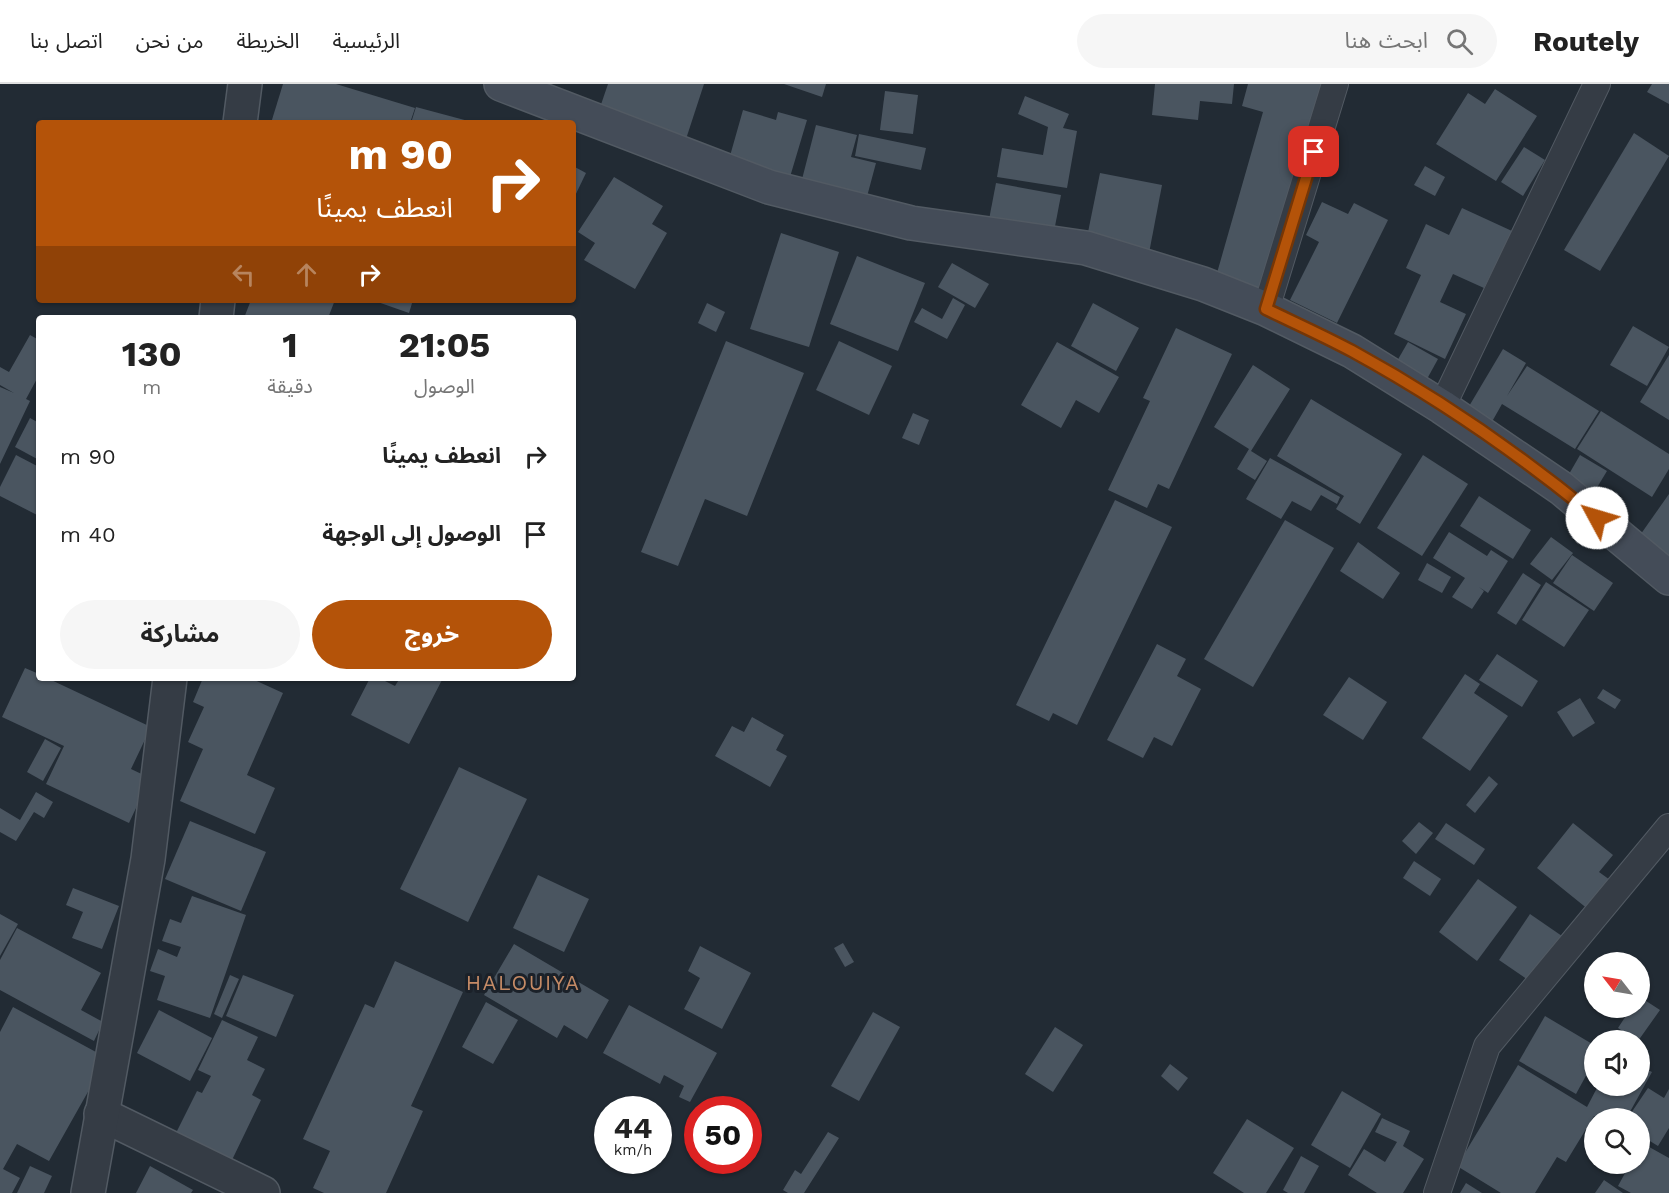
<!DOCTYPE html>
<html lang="ar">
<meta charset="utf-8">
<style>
:root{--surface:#fff;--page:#f6f6f6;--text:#222;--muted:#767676;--line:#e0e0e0;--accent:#b45309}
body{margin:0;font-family:"Work Sans","Noto Sans Arabic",sans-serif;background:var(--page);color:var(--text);direction:rtl;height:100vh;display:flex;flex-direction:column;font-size:22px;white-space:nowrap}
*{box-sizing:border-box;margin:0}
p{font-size:20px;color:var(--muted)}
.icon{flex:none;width:33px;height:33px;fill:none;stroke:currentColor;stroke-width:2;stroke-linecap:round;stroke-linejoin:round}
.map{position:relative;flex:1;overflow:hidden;direction:ltr}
.side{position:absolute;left:36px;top:231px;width:540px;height:366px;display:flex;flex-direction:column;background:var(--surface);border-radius:6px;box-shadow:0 2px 4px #0004;direction:rtl}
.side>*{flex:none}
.banner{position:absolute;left:36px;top:36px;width:540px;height:183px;border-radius:6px;box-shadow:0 2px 4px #0004;direction:rtl;background:#b45309;color:#fff;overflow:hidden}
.needle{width:39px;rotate:301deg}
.controls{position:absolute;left:1584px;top:868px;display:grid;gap:12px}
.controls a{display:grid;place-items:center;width:66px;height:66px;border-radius:50%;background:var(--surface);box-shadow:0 2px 4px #0004;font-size:30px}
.speed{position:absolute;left:594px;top:1012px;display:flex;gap:12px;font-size:30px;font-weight:700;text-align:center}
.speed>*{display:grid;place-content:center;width:78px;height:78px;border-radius:50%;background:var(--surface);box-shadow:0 2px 4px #0004;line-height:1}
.speed small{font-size:15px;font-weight:400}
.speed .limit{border:9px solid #d22;background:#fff;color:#111}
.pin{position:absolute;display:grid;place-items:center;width:51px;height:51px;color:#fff;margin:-26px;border-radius:12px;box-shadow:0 3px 9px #0006}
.me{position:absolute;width:66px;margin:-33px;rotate:309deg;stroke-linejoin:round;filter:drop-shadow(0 0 4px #0008)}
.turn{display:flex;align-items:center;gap:21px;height:126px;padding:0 24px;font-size:27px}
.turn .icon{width:78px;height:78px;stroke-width:2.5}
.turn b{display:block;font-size:42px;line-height:51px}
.lanes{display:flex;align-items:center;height:57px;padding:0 24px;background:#0003;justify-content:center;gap:30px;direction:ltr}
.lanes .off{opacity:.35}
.eta{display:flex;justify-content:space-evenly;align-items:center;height:102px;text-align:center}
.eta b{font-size:36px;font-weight:700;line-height:42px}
.cta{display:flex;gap:12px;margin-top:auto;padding:12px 24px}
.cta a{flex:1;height:69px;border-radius:36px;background:var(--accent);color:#fff;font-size:24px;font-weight:700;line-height:69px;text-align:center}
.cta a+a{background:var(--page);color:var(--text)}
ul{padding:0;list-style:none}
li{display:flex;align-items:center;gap:18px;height:78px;padding:0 24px}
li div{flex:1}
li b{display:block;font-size:22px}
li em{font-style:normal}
header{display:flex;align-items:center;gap:36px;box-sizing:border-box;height:84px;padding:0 30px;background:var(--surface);border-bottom:2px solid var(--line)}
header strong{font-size:28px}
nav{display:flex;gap:33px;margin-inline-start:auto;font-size:21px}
.search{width:420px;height:54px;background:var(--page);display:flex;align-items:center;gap:15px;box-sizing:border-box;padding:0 21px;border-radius:33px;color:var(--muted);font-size:22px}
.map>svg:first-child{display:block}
</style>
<header>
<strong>Routely</strong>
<div class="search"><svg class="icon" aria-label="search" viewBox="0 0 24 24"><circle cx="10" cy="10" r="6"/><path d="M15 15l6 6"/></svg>ابحث هنا</div>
<nav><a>الرئيسية</a><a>الخريطة</a><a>من نحن</a><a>اتصل بنا</a></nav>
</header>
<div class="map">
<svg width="1669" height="1109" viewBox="0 0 1669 1109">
<rect width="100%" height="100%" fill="#222b34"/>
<!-- building -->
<g fill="#4a5560">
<path d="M283,0H336L415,24L410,39H271Z"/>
<path d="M608,0H704L686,55L594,41Z"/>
<path d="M784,0H826L822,13Z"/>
<path d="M1155,0H1234L1232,20L1200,17L1198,36L1152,31Z"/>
<path d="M1248,0H1323L1259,223L1211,210L1263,28L1242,22Z"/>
<path d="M1652,0H1669V20L1647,8Z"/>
<path d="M1495,5L1537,32L1496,97L1436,60L1468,9L1485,20Z"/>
<path d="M885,7L918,11L913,50L880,46Z"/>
<path d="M1025,12L1069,30L1063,44L1077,47L1067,104L997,93L1002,64L1043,71L1048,43L1018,30Z"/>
<path d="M416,23L472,38V39H411Z"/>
<path d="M743,26L776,36L778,28L807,36L787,103L726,86Z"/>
<path d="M816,41L857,51L851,73L876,79L865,120L800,103Z"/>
<path d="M1634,49L1669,72L1600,187L1564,166Z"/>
<path d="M859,50L926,64L921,86L855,72Z"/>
<path d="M1524,63L1545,76L1523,112L1501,98Z"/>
<path d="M573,82L586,89L573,116Z"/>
<path d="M1425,82L1445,93L1435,112L1414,101Z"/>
<path d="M1100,89L1162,101L1146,185L1083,173Z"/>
<path d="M614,93L663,122L652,140L667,149L635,205L584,176L595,159L578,148Z"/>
<path d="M996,99L1061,111L1052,158L987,146Z"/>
<path d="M1322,118L1348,130L1354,119L1388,136L1337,239L1290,216L1319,158L1306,151Z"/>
<path d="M1462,124L1512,147L1484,204L1453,190L1440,218L1466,230L1445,275L1394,250L1421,191L1406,184L1426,140L1449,151Z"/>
<path d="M781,149L839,168L809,263L750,245Z"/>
<path d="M857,172L925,199L898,267L830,240Z"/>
<path d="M952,179L989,200L975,224L938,203Z"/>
<path d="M953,214L965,221L947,255L914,238L922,224L942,235Z"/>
<path d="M251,216H335L328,234H244Z"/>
<path d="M372,216H413L409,229Z"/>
<path d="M707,219L725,228L716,248L698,239Z"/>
<path d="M1093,219L1139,244L1116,287L1071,262Z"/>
<path d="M1633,242L1669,263L1647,302L1610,281Z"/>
<path d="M1176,244L1232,270L1169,405L1158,400L1147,424L1108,406L1150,317L1143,314Z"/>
<path d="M30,251L39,256V291L26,315L30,317L0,380V303L14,309L0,301V283L9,288Z"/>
<path d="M726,257L804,289L747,432L705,415L678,482L641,468Z"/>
<path d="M839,257L892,282L869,331L816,306Z"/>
<path d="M1057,258L1119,293L1099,329L1076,316L1061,344L1021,321Z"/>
<path d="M1408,258L1438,275L1416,315L1385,298Z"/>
<path d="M1503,265L1526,279L1507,312L1527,282L1599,327L1575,365L1502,320L1489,343L1465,329Z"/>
<path d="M1669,271V336L1640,318Z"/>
<path d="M1253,281L1290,305L1251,367L1267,377L1255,396L1237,385L1249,365L1214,343Z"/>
<path d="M1311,315L1402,370L1360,440L1336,425L1344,412L1277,372Z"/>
<path d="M1601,327L1669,370V385L1652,413L1577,365Z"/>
<path d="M913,329L929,336L919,361L902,354Z"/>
<path d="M30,334L39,339V376L15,363Z"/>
<path d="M16,371L39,383V432L0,412V403Z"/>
<path d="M1423,371L1468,400L1422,472L1377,444Z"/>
<path d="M1580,371L1607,387L1587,420L1561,404Z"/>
<path d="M1270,374L1340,413L1337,420L1321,411L1311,427L1292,417L1281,435L1246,415Z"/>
<path d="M1669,410V491L1631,464Z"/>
<path d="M1479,412L1531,446L1513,475L1460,442Z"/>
<path d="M1115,416L1172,443L1077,641L1053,629L1049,637L1016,621Z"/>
<path d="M1285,436L1334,464L1253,603L1204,575Z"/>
<path d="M1449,448L1487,472L1491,466L1508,477L1488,509L1479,503L1484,507L1472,525L1452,513L1465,494L1433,474Z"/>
<path d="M1551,453L1573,469L1552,496L1530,480Z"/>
<path d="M1358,458L1400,489L1383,515L1340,487Z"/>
<path d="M1572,471L1613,499L1594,527L1553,499Z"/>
<path d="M1427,479L1451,493L1442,509L1418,496Z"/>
<path d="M1523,489L1541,501L1516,541L1497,529Z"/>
<path d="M1546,498L1589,526L1564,563L1522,536Z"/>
<path d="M1157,560L1186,575L1177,592L1201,605L1172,662L1154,653L1143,674L1107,656Z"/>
<path d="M1497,570L1538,597L1522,623L1479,596Z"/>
<path d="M25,584L39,590V594H47L151,643L131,685L150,694L129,739L46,700L64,662L2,633Z"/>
<path d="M1465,590L1480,600L1474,609L1508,632L1470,687L1422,654Z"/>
<path d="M1349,593L1387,618L1363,656L1323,631Z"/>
<path d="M203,594H250L283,609L247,691L275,704L255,750L180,717L203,665L188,658L204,623L193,618Z"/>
<path d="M370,594H379L395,602L400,594H443L409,660L351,631Z"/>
<path d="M1603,605L1621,616L1615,625L1597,614Z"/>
<path d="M1580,614L1595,639L1573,653L1557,628Z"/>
<path d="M752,633L784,651L776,666L787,672L770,703L715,672L732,642L744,648Z"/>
<path d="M45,655L61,664L43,697L27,688Z"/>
<path d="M459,683L527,715L468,838L400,805Z"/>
<path d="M1489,692L1498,700L1475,729L1466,721Z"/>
<path d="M36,708L53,718L44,734L34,728L16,757L0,748V724L20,736Z"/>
<path d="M190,737L266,768L241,827L165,795Z"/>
<path d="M1419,738L1433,749L1416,770L1402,757Z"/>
<path d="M1446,739L1485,765L1474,781L1435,755Z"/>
<path d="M1573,739L1613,771L1599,788L1617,801L1594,830L1537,784Z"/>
<path d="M1414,777L1441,795L1430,812L1403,794Z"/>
<path d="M538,791L589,815L564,868L513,844Z"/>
<path d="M1478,795L1517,823L1477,877L1439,848Z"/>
<path d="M73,804L119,822L102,865L72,854L83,828L66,821Z"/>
<path d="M192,812L246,831L210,934L157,916L165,892L150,887L158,865L177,873L181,863L162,857L170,835L181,839Z"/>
<path d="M0,830L18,840L0,872Z"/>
<path d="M1530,830L1575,861L1544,907L1499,876Z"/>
<path d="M17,844L101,889L81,926L103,938L94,957L0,906V876Z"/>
<path d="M843,859L854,878L845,883L834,864Z"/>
<path d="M514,860L609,916L587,955L564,941L557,954L484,911Z"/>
<path d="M700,862L751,889L722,945L684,925L700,894L688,887Z"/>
<path d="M395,877L463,908L411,1022L423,1027L386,1109H324L313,1104L330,1067L303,1055L365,920L374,924Z"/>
<path d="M230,891L239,895L222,934L214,930Z"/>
<path d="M243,891L294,911L276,953L226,932Z"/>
<path d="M1640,913L1660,926L1638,957L1618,944L1631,924H1640Z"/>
<path d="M486,918L518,936L493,980L462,963Z"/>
<path d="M629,921L717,969L690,1018L679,1013L684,1002L664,991L660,1000L603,969Z"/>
<path d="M13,923L107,974L49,1077L17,1060L3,1085L20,1094L12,1109H0V948Z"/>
<path d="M159,926L212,954L190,997L137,969Z"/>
<path d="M873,928L900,943L859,1017L831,1002Z"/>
<path d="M1545,932L1594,961V977L1576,1010L1519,977Z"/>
<path d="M222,936L258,953L247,976L265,985L252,1011L261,1016L232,1076L176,1049L197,1007L202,1009L211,992L198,986Z"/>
<path d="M1055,943L1083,961L1053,1008L1025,990Z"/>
<path d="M1170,980L1188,994L1178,1007L1161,992Z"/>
<path d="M1518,981L1587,1023L1598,1002H1640V982L1652,988L1626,1035H1600L1594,1032L1566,1078L1557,1073L1535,1109H1501L1457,1082Z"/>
<path d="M1648,1004L1664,1014L1669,1005V1044L1658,1062L1640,1051V1035H1627Z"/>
<path d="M1342,1007L1381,1030L1350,1084L1311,1061Z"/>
<path d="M1382,1034L1410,1047L1403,1062L1424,1075L1403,1109H1377L1348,1091L1364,1065L1385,1078L1397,1058L1375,1048Z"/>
<path d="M1247,1035L1294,1064L1266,1109H1244L1213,1089Z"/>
<path d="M828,1048L839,1054L804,1109H788L783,1106L795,1086L801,1090Z"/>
<path d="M1642,1059L1669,1074V1109H1631L1618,1102L1630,1080H1640Z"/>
<path d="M1301,1072L1319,1082L1304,1109H1288L1283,1106Z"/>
<path d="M30,1082L52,1092L44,1109H17Z"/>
<path d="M150,1082L193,1106L191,1109H136Z"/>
<path d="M1604,1096L1623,1109H1595Z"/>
<path d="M1466,1099L1482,1109H1460Z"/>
</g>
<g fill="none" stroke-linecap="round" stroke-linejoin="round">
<!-- minor casing -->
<g stroke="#525a63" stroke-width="28">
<g id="minor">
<path d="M1266,225L1335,0"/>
<path d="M1442,323L1597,0"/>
<path d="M1437,1109L1487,962L1669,743"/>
</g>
</g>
<!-- tertiary casing -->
<g stroke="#525a63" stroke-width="36">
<g id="tertiary">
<path d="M240,39L245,0"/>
<path d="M216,234L218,216"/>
<path d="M101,1030L263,1109"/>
<path d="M88,1109L148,775L170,594"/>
</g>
</g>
<!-- secondary casing -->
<g stroke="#525a63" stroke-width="36">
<path id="secondary" d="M501,0L769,103L911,139L1086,164L1203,200L1266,225L1352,267L1442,323L1561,404L1669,494"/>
</g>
<!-- minor -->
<use href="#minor" stroke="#353c45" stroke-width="26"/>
<!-- tertiary -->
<use href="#tertiary" stroke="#353c45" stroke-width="33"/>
<!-- secondary -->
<use href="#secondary" stroke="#444c58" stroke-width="33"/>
</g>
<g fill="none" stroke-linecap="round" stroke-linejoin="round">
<!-- route casing -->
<g stroke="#753606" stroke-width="15">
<path id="route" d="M1314,68L1266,225C1295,239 1324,252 1352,267C1438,314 1522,372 1597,434"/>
</g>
<!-- route -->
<use href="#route" stroke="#b45309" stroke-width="10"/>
</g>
<g text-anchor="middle" stroke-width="6" stroke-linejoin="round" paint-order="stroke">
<!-- quarter labels -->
<g font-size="21" letter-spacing="1.5" fill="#c68b66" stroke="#1b2129">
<text x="523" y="906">HALOUIYA</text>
</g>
</g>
</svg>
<div class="controls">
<a><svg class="needle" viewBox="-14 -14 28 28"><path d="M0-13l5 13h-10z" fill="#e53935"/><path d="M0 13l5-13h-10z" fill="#767676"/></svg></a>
<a><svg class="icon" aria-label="sound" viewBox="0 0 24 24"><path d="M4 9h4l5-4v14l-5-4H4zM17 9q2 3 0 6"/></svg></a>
<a><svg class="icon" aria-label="search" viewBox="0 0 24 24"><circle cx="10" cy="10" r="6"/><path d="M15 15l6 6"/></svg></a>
</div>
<div class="speed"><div>44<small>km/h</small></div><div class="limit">50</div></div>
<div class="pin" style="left:1314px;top:68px;background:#d93025"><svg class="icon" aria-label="arrive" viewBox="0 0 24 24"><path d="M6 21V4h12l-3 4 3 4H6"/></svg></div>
<svg class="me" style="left:1597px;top:434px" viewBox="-20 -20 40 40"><circle r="19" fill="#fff"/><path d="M0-13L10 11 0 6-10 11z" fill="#b45309"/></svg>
<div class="banner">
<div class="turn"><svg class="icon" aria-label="right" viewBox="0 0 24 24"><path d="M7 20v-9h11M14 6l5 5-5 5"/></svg><div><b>90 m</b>انعطف يمينًا</div></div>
<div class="lanes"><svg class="icon off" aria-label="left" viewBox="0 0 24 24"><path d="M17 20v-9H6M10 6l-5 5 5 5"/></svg><svg class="icon off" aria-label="ahead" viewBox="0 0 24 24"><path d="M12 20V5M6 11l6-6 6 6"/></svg><svg class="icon" aria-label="right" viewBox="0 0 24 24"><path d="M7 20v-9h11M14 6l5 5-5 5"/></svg></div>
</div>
<section class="side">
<div class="eta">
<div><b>21:05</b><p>الوصول</p></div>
<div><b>1</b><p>دقيقة</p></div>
<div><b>130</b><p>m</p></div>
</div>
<ul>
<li><svg class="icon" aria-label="right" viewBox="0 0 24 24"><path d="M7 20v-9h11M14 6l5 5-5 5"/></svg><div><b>انعطف يمينًا</b></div><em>90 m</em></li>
<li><svg class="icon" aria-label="arrive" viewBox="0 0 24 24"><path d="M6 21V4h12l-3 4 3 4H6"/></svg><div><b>الوصول إلى الوجهة</b></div><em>40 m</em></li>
</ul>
<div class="cta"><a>خروج</a><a>مشاركة</a></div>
</section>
</div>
